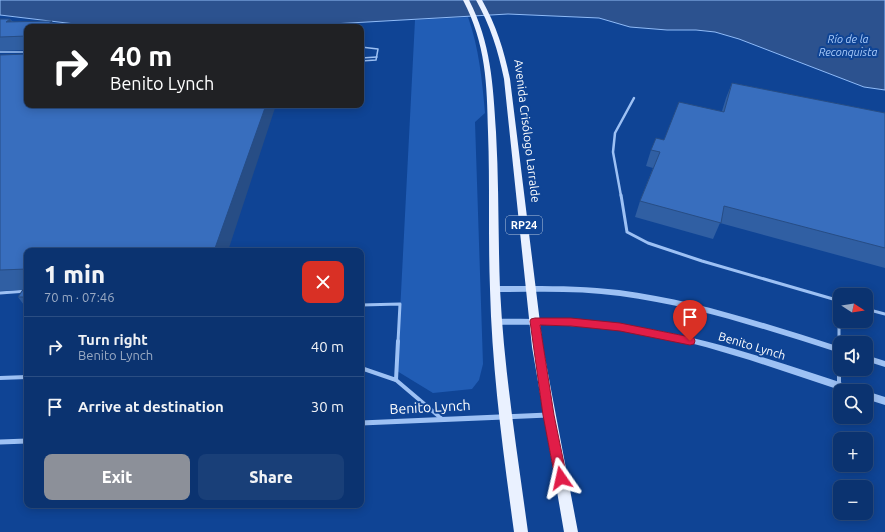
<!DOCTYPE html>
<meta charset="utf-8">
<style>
:root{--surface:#0b3370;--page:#193f78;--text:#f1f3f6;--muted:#9aaac3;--line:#2b4e83;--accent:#8c9099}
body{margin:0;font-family:Ubuntu,sans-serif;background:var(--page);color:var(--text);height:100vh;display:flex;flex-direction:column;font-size:15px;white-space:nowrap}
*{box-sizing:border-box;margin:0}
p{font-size:13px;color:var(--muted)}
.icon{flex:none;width:22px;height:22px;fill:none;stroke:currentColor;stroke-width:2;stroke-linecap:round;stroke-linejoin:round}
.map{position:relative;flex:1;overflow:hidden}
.drawer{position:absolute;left:24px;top:248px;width:340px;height:260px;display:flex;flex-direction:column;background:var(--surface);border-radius:8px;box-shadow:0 2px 10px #0003,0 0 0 1px var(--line)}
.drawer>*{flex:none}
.banner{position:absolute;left:24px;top:24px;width:340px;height:84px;border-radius:8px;box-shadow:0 2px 10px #0003,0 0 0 1px var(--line);background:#202124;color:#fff;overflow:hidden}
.needle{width:26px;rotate:102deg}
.tools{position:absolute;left:833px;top:288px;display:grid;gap:8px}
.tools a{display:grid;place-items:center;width:40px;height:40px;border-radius:8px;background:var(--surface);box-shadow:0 2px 10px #0003,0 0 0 1px var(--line);font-size:20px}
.pin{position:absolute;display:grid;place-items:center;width:34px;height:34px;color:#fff;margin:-41px -17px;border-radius:50% 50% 50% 0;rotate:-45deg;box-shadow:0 0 4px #0007}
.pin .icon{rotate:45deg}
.me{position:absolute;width:44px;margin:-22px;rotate:349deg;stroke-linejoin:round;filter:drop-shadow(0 0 3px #0008)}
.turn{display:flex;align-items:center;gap:14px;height:84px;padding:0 20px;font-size:18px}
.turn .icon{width:52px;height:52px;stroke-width:2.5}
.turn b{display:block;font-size:28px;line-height:34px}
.round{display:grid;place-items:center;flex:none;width:42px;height:42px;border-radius:8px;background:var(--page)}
.head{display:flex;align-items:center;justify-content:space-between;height:68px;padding:0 20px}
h1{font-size:24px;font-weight:800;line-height:30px}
.primary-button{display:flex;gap:8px;margin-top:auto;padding:8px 20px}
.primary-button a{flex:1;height:46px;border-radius:8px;background:var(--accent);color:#fff;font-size:16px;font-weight:800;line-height:46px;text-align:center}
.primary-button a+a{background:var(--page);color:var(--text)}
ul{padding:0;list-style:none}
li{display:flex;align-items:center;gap:12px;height:60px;padding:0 20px;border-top:1px solid var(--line)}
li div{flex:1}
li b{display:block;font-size:15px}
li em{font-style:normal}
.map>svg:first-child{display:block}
</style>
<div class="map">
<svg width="885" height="532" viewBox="0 0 885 532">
<rect width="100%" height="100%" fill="#0f4495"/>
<!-- green -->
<path fill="#215db5" d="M468,17C479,48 482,80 485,113L475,122L483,364L479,380L472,389L433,393L397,371L415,20Z"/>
<!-- water -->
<path fill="#2c528f" stroke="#8fbbf8" d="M0,0H885V90L864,87L739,39L715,32L696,30H667L630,27L599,18L508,14L332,24L124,26L75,24L0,15Z"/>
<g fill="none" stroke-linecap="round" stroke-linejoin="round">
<!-- service-far3 -->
<g stroke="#9dc1f4" stroke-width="1.5">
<path d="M361,47L378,49L376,60L361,61"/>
<path d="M0,52H27"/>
<path d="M361,58L377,57"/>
</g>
<!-- service-far2 -->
<path stroke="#9dc1f4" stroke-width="2.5" d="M621,196L613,152L615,133L634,98"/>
<!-- service-far1 -->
<g stroke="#9dc1f4" stroke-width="3">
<path d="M621,195L627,232L648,243L702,261L840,301"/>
<path d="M0,293L27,291"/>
<path d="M839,301V342"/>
<path d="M361,305L400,304L398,342"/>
<path d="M866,309L885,314"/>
</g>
<!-- service -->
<g stroke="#9dc1f4" stroke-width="4">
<path d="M839,341V385"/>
<path d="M361,368L396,380L398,341"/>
<path d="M0,378L27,377"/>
<path d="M396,380L442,419"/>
</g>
<!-- minor -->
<g stroke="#9dc1f4" stroke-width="5">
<path d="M361,423L548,415"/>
<path d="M0,442L27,441"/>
</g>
<!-- tertiary -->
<g fill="#9dc1f4" fill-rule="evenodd">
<path d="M495,286C536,286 578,285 619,290C695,300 768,324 840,347V353C768,330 695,306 620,296C578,290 536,292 495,292L492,291L491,289L492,287Z"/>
<path d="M497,319C548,318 599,320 649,329C719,341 787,365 854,387L857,388L858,391H843C779,370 715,346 648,334C598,326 548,324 497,325L494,324L493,322L494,320Z"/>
<path d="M866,355L885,361V367L866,361Z"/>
<path d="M866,391L885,397V405L866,399Z"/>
</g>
<!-- primary -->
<g fill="#eaf1ff" fill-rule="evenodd">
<path d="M463,0H469C491,43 493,84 496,132C499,184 498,236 500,289C504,370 517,451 528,532H514C503,451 492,370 490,289C488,237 490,184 488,132C487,84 486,44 463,0Z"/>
<path d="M476,0H482C496,25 504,50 510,79L543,347L578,532H564L532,347L504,79C498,50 490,25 476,0Z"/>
</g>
</g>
<!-- wall -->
<g fill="#305fa3">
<path d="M0,19H10L12,21L27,27V50L0,51Z"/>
<path d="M0,55L27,251V309L18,297L22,290L0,291Z"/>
<path d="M732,83L885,113V268L720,223L713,239L635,217L640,201L653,168L646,166L651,150L664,140L722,111L726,98Z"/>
</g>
<!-- shaded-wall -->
<g fill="#274d85">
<path d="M10,19L17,32L6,22Z"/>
<path d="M52,21L55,27H45Z"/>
<path d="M266,105H276L228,251H214Z"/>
</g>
<!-- building -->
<g fill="#386ebe" stroke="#274d85">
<path d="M0,19H10L6,22L52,21L45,27H27V36L0,37Z"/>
<path d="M206,24L204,27H119L120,26Z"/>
<path d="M27,54V105H266L214,251H27V269L0,270V55Z"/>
<path d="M732,83L885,113V248L724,206L721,223L640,201L660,152L651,150L656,138L664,140L679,102L724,112Z"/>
<path d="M27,284V297H18Z"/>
</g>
<!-- route -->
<path fill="#e11d48" stroke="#92132f" d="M535,318H571L620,323L690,337L694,338L695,341L694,344L690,345L620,331L571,326L540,325L554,415L567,478L566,482L561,484L557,482L555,478L543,415L530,321L531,319Z"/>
<g text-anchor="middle" stroke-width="4" stroke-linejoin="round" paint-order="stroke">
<!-- far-water labels -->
<g font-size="11" font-style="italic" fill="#a9cbfb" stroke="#0f4495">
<text x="848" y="43">Río de la<tspan x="848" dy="13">Reconquista</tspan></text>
</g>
<!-- shield labels -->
<rect fill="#0f4495" stroke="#b7c7df" stroke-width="1" x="506" y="216" width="36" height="18" rx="3"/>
<g font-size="11" font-weight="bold" fill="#fff">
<text x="524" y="229">RP24</text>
</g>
<!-- street labels -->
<g font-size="12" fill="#fff" stroke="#0f4495">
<text transform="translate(527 131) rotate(83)" y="4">Avenida Crisólogo Larralde</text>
<text transform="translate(752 346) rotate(17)" y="4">Benito Lynch</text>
</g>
<!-- near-street labels -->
<g font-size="14" fill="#fff" stroke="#0f4495">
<text transform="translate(430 407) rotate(-3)" y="5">Benito Lynch</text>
</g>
</g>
</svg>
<div class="tools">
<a><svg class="needle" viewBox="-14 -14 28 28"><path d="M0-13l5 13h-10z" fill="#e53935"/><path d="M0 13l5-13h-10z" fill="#9aaac3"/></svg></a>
<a><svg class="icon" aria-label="sound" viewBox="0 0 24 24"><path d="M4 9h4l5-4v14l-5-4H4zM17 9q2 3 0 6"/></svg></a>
<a><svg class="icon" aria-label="search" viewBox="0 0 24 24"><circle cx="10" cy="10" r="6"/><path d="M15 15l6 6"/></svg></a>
<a>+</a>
<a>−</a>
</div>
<div class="pin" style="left:690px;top:341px;background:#d93025"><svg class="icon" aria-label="arrive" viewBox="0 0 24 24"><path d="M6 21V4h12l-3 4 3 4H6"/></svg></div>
<svg class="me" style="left:561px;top:478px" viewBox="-20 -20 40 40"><path d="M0-17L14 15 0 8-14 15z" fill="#e11d48" stroke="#fff" stroke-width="4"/></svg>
<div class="banner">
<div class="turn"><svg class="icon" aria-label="right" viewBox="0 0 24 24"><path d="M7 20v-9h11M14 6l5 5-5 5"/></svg><div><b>40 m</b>Benito Lynch</div></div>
</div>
<section class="drawer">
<div class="head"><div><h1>1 min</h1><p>70 m · 07:46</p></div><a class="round" style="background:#d93025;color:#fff"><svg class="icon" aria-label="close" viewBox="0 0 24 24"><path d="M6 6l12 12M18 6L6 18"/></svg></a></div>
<ul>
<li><svg class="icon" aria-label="right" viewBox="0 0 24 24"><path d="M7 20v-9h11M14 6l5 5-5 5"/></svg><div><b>Turn right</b><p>Benito Lynch</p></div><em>40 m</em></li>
<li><svg class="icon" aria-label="arrive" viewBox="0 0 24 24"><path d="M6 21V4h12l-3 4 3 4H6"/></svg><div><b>Arrive at destination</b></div><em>30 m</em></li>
</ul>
<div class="primary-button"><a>Exit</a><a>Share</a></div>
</section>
</div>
